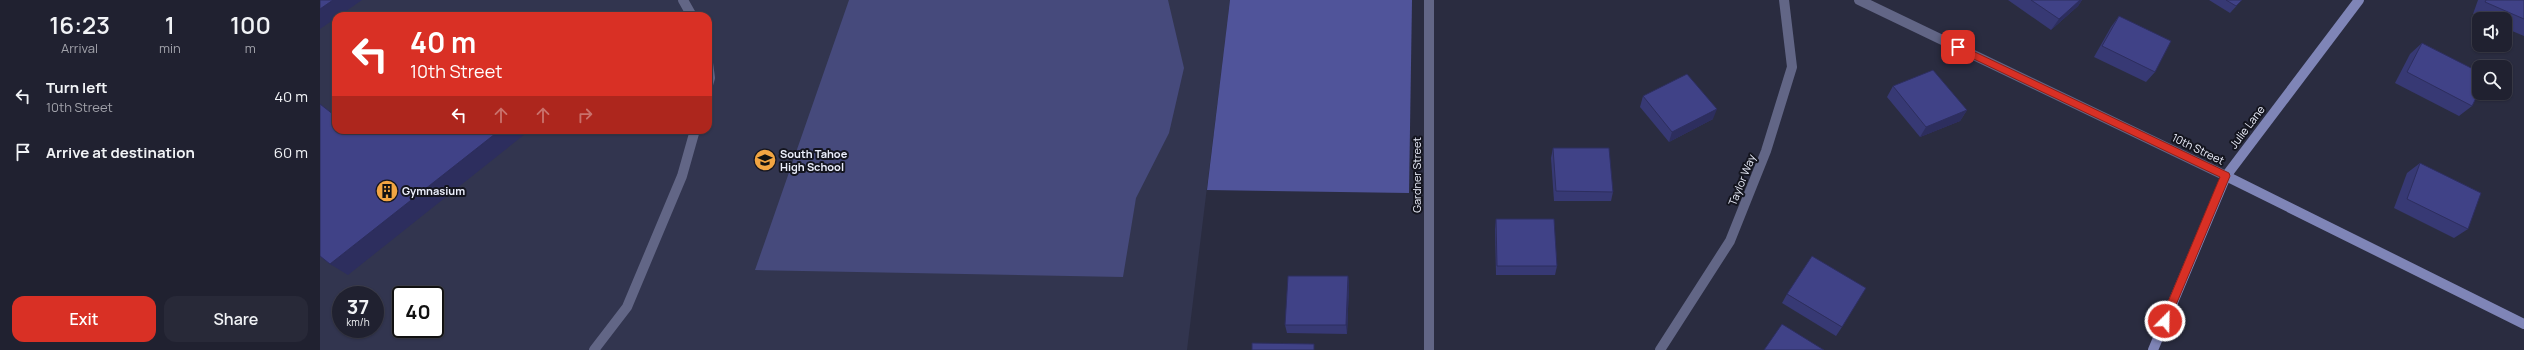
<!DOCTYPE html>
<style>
:root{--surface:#202130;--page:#282938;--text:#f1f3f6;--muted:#a2a3ab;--line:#3d3e4c;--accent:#d93025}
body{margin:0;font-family:Manrope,sans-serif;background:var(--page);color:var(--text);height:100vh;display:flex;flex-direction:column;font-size:15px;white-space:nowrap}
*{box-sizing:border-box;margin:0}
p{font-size:13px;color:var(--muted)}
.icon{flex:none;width:22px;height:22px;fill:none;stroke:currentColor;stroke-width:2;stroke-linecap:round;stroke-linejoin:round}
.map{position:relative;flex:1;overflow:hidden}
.sheet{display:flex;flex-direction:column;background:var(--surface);width:320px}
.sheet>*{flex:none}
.banner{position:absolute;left:12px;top:12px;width:380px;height:122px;border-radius:12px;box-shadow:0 1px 3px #0004,0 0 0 1px var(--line);background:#d93025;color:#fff;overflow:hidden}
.tools{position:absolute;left:2152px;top:12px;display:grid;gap:8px}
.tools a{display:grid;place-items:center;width:40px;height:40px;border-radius:8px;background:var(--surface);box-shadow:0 1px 3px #0004,0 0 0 1px var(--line);font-size:20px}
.speed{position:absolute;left:12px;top:286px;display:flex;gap:8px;font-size:20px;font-weight:700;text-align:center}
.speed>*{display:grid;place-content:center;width:52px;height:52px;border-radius:50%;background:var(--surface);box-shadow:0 1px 3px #0004,0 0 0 1px var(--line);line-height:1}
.speed small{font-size:10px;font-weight:400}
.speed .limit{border:2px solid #111;border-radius:6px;background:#fff;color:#111}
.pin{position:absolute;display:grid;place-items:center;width:34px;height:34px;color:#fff;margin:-17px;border-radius:8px;box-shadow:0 2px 6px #0006}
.me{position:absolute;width:44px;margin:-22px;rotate:23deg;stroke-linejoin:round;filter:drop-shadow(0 0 3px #0008)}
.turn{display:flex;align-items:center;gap:14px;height:84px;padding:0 12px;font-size:18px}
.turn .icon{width:52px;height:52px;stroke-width:2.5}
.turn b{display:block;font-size:28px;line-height:34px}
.lanes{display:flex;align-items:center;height:38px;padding:0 12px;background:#0003;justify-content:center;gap:20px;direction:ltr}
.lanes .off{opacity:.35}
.eta{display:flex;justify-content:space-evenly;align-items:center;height:68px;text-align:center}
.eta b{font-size:24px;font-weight:600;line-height:28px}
.primary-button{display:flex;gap:8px;margin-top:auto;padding:8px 12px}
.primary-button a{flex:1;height:46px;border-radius:12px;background:var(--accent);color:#fff;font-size:16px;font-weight:600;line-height:46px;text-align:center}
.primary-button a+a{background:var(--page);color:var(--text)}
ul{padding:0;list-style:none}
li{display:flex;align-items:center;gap:12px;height:56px;padding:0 12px}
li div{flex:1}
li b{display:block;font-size:15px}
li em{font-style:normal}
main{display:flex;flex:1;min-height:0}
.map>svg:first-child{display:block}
</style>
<main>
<section class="sheet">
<div class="eta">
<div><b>16:23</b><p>Arrival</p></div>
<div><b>1</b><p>min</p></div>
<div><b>100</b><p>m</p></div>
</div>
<ul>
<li><svg class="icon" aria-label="left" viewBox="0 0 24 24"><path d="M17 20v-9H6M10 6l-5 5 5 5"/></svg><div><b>Turn left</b><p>10th Street</p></div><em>40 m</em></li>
<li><svg class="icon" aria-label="arrive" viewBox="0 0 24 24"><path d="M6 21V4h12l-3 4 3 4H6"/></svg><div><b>Arrive at destination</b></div><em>60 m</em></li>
</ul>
<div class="primary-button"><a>Exit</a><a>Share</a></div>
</section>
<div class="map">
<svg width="2204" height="350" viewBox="0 0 2204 350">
<rect width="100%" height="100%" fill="#2a2c40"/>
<!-- built -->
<path fill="#32354f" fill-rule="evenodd" d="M0,0H910L867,350H0ZM16,16H388V130H16ZM21,295H55V329H21ZM81,295H115V329H81Z"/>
<!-- green -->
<path fill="#464a7c" d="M529,0H848L864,68L849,133L816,198L803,277L435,270Z"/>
<!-- forest -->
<path fill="#50549a" d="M910,0H1092L1089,193L887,190Z"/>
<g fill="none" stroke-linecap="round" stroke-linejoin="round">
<!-- lane -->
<g stroke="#626686" stroke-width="10">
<path d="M363,0L372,16"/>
<path d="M388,63L390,78L388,85"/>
<path d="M274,350L307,307L362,176L375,130"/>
</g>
<!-- street -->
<g stroke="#626686" stroke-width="10">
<path d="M1109,0V350"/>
<path d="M1539,0L1906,176"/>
<path d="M1340,350L1410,241L1446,151L1472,67L1464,0"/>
</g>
<!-- secondary -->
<g stroke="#7f85b7" stroke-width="10">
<path d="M1906,176L2204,324"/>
<path d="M1833,350L1906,176L2039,0"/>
</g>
</g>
<!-- wall -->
<g fill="#373974">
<path d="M1688,0H1762L1758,6L1731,30Z"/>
<path d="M1889,0H1922L1910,13Z"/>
<path d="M2158,0H2204V36L2185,28V19H2165L2153,14Z"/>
<path d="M1799,16L1835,72L1826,82L1774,57L1791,27Z"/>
<path d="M2102,43L2152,106L2139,116L2075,83L2090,54Z"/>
<path d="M1573,86L1647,110L1640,121L1600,137L1567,97Z"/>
<path d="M1323,96L1393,119L1349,142L1320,107Z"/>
<path d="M1233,148L1293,192L1291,201H1234L1231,158Z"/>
<path d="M2100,163L2148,229L2134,238L2074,208L2087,173Z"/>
<path d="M1176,219L1237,266L1235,275H1176L1175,229Z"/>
<path d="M1028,276L1029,285L1027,334L967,333L965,325Z"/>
<path d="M1467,294L1522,327L1516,336L1462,303Z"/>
</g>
<!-- shaded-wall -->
<g fill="#2d2e5e">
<path d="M13,0H42L19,16H16V18L0,29V9Z"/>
<path d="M1760,0H1762L1758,6L1731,30L1739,19Z"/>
<path d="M1397,109L1393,119L1349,142L1352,132Z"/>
<path d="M1647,110L1640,121L1600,137L1606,127Z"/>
<path d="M180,130H210L28,275L10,264Z"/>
<path d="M1028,276L1029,285L1027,334L1026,325Z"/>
</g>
<!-- building -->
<g fill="#404287" stroke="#2d2e5e">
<path d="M0,0H13L0,9Z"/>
<path d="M1711,0H1760L1739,19Z"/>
<path d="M1906,0H1922L1916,6Z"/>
<path d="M2166,0H2204V19L2165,2Z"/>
<path d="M1799,16L1851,41L1835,72L1782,46Z"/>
<path d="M2102,43L2159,72V92L2152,106L2087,72Z"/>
<path d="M1613,70L1647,110L1606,127L1573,86Z"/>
<path d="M1367,74L1397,109L1352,132L1323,96Z"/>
<path d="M0,104L14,115L16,113V130H180L10,264L0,256Z"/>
<path d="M1233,148H1289L1293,192L1236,191Z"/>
<path d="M2100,163L2161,193L2148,229L2087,199Z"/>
<path d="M1176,219H1234L1237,266H1177Z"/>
<path d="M1492,256L1546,288L1522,327L1467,294Z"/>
<path d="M968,276H1028L1026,325H965Z"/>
<path d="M1462,324L1504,350H1444Z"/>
<path d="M932,343L994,344V350H932Z"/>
</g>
<!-- route -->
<path fill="#d93025" stroke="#8d1f18" d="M1638,44L1909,173L1910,176L1848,324H1841L1840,321L1900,177L1635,50L1634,47Z"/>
<!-- icons -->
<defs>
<g id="school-disc" transform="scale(1.15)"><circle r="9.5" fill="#f2a542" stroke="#14151f"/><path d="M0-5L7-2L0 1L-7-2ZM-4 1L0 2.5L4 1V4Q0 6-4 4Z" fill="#111"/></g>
<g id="building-disc" transform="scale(1.15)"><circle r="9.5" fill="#f2a542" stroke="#14151f"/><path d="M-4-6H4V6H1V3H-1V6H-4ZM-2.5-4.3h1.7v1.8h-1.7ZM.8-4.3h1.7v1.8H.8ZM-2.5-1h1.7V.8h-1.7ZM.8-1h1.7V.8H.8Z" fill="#111"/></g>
</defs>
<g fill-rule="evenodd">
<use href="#school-disc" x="445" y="160"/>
<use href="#building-disc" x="67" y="191"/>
</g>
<g text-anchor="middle" stroke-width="4" stroke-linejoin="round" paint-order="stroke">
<!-- street labels -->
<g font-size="11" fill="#eceffc" stroke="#14151f">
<text transform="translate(1927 127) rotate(-53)" y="4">Julie Lane</text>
<text transform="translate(1878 149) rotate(26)" y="4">10th Street</text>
<text transform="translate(1097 175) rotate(-90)" y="4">Gardner Street</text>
<text transform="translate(1422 180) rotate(-68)" y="4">Taylor Way</text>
</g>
<!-- poi labels -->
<g font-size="11" font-weight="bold" fill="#eceffc" stroke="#14151f" text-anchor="start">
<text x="460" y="158">South Tahoe<tspan x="460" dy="13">High School</tspan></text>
<text x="82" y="195">Gymnasium</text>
</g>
</g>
</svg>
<div class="tools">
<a><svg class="icon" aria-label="sound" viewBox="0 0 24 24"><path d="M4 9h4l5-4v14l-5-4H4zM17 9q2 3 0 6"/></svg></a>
<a><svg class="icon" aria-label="search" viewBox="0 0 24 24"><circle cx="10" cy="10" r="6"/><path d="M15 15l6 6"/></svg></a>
</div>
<div class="speed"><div>37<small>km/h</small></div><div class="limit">40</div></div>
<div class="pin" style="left:1638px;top:47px;background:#d93025"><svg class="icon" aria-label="arrive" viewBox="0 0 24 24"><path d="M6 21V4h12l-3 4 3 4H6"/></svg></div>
<svg class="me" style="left:1845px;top:321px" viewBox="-20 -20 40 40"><circle r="17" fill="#d93025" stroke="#fff" stroke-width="3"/><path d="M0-11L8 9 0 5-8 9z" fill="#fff"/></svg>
<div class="banner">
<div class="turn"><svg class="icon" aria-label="left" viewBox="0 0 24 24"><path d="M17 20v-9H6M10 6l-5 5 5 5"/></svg><div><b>40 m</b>10th Street</div></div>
<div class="lanes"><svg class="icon" aria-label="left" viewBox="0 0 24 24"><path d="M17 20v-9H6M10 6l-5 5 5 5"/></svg><svg class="icon off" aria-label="ahead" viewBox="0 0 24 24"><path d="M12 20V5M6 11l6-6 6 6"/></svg><svg class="icon off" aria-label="ahead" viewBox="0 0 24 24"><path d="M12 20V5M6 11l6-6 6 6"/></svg><svg class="icon off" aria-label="right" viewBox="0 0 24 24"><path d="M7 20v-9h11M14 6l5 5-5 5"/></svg></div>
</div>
</div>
</main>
